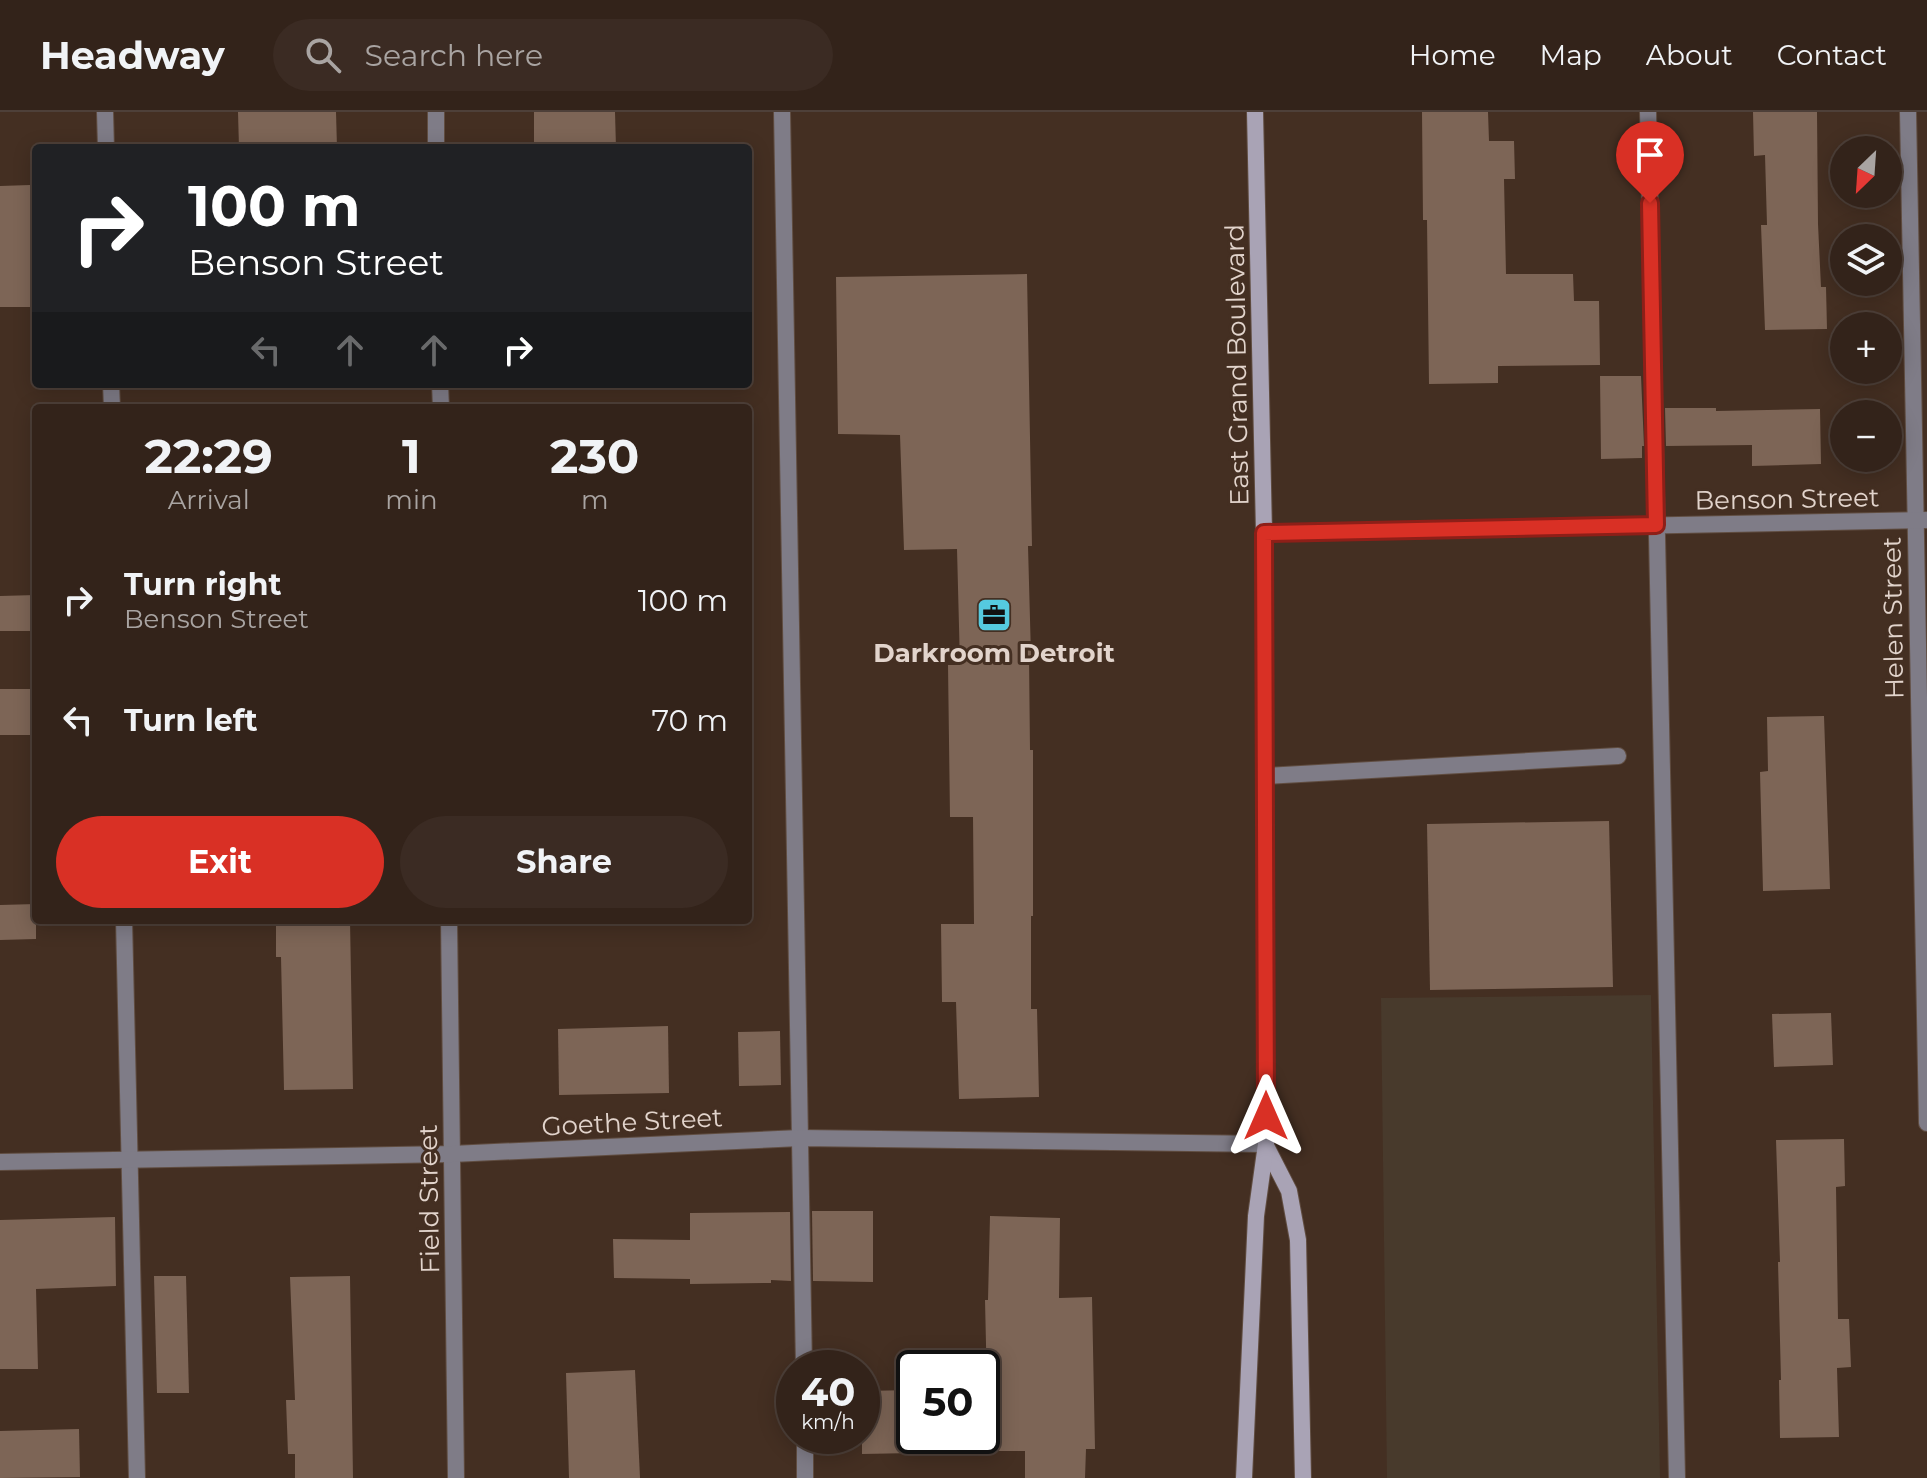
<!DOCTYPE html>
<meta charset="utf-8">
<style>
:root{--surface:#33231a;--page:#3b2b23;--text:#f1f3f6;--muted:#a9a4a2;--line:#4e4039;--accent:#d93025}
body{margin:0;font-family:Montserrat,sans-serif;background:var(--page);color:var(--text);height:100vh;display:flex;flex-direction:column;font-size:30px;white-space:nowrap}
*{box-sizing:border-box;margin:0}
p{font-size:26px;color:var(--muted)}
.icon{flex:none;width:44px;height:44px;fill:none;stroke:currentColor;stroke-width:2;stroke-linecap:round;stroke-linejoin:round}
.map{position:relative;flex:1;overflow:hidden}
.details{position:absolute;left:32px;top:292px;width:720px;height:520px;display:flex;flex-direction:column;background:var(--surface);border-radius:8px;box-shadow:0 4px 20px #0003,0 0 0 2px var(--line)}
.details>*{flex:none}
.hud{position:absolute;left:32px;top:32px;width:720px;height:244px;border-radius:8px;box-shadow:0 4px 20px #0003,0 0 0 2px var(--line);background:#202124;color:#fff;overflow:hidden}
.needle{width:52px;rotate:205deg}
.controls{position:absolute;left:1830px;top:24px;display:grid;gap:16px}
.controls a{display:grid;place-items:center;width:72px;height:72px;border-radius:50%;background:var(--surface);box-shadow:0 4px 20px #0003,0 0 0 2px var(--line);font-size:40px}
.speed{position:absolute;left:776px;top:1238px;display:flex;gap:16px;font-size:40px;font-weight:700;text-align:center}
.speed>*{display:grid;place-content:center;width:104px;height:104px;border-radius:50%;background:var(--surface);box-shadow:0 4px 20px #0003,0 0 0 2px var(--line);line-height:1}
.speed small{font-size:20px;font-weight:400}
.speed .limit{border:4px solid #111;border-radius:12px;background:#fff;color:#111}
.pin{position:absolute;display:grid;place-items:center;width:68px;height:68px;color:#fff;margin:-82px -34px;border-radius:50% 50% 50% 0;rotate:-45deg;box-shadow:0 0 8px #0007}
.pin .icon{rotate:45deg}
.me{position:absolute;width:88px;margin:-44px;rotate:0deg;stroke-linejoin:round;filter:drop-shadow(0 0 6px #0008)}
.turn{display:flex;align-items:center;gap:28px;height:168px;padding:0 24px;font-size:36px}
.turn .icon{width:104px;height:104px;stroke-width:2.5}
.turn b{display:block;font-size:56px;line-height:68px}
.lanes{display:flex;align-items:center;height:76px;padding:0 24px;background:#0003;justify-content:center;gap:40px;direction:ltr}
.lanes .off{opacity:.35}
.eta{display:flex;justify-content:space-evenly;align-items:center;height:136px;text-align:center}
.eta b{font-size:48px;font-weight:700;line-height:56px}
.button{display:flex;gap:16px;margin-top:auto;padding:16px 24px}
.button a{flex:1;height:92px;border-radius:48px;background:var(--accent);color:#fff;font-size:32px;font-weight:700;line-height:92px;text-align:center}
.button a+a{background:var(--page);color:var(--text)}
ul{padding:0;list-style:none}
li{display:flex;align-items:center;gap:24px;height:120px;padding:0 24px}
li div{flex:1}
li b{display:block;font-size:30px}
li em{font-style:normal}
header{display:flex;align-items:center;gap:48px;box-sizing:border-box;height:112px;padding:0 40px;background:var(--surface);border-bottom:2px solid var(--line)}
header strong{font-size:38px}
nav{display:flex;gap:44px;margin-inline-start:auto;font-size:28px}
.search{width:560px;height:72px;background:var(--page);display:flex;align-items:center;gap:20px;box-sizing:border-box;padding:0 28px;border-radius:44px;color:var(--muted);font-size:30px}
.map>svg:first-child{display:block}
</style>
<header>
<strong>Headway</strong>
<div class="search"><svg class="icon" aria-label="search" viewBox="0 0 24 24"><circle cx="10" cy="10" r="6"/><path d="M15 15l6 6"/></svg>Search here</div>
<nav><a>Home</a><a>Map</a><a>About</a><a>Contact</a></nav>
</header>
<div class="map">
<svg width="1927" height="1366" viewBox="0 0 1927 1366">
<rect width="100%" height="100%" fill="#442f22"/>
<!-- commercial -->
<path fill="#483a2c" d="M1651,883L1660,1366H1387L1381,886Z"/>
<!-- building -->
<g fill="#7d6556">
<path d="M238,0H336L337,36H239Z"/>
<path d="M534,0H615L616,36H534Z"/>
<path d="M1422,0H1488L1489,29H1514L1515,67H1504L1506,162H1573L1574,189H1599L1600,253L1498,254V271L1429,272L1427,108H1423Z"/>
<path d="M1753,0H1817L1818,112L1821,175H1826L1827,217L1765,218L1761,113H1767L1765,43L1754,44Z"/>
<path d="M30,73L32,145H36V195H0V74Z"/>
<path d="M1027,162L1032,434H1028L1031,544H1029L1030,638H1033V804H1031V897H1037L1039,985L959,987L956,890H942L941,812H974L973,705H950L948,553H960L957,437L904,438L900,323L838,322L836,165Z"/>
<path d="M1600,264H1641L1644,334H1642V346L1601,347Z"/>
<path d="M1665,296H1716V299L1820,297L1821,352L1752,354V333L1666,334Z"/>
<path d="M36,483V519H0V484Z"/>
<rect x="0" y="577" width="36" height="46"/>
<path d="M1824,604L1830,777L1763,779L1760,660L1768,659L1767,605Z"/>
<path d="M1609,709L1613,875L1430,878L1427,712Z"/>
<path d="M36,792V827L0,828V793Z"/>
<path d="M276,808H350L353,977L284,978L281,845H276Z"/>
<path d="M1831,901L1833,953L1774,955L1772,902Z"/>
<path d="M668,914L669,981L559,983L558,917Z"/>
<path d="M780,919L781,973L739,974L738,920Z"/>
<path d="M1844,1027L1845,1074L1836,1075L1838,1207H1849L1851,1255L1837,1256L1839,1325L1780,1326L1779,1268H1781L1778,1150H1780L1776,1028Z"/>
<path d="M812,1099H873V1170L813,1169Z"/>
<path d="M790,1100L791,1169L771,1168V1171L690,1172V1167L614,1166L613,1127L690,1128V1101Z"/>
<path d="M990,1104L1060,1106L1059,1186L1092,1185L1095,1337H1086L1085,1366H1025V1339H982V1277H987L985,1188H988Z"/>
<path d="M115,1105L116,1174L36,1177L38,1257H0V1108Z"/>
<path d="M154,1164H186L189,1281H157Z"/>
<path d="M350,1164L353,1366H295V1342H288L286,1288H295L290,1165Z"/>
<path d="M635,1258L640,1366H569L566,1261Z"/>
<path d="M914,1278V1341L862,1342V1279Z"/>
<path d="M79,1317L80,1365L0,1366V1319Z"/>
</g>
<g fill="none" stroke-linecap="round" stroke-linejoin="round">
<!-- lane casing -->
<g stroke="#604d41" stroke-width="18">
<g id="lane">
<path d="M105,0L106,36"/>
<path d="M782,0L804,1256"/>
<path d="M1648,0L1677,1366"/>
<path d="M111,272L112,296"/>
<path d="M1265,664L1618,644"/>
<path d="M124,808L137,1366"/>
<path d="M805,1324V1366"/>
</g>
</g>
<!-- street casing -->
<g stroke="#604d41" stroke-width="18">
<g id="street">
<path d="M436,0V36"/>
<path d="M1908,0L1927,1011"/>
<path d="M440,272L441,296"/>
<path d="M1264,421L1927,408"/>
<path d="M449,808L456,1366"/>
<path d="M0,1050L452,1042L800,1026L1266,1032"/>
</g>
</g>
<!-- secondary casing -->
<g stroke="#604d41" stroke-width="18">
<g id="secondary">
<path d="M1266,1034L1289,1079L1298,1128L1303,1366"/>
<path d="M1244,1366L1256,1104L1266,1032L1264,421L1255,0"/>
</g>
</g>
<!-- lane -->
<use href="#lane" stroke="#7f7c87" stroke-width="16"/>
<!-- street -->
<use href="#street" stroke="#7f7c87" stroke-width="16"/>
<!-- secondary -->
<use href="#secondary" stroke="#a9a3b5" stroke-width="16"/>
</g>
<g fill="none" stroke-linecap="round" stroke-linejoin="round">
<!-- route casing -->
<g stroke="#8d1f18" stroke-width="20">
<path id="route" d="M1266,1004L1264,421L1656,413L1650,91"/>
</g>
<!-- route -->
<use href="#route" stroke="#d93025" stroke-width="14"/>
</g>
<!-- icons -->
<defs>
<g id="office-square" transform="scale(1.8)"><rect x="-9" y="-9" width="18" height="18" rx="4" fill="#55cadf" stroke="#442f22"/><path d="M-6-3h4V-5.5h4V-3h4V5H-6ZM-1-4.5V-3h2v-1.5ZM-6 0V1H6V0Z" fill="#111"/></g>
</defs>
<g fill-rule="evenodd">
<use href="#office-square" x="994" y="503"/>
</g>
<g text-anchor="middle" stroke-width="6" stroke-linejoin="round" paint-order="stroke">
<!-- street labels -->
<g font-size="26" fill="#e2d4cc" stroke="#442f22">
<text transform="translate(1237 253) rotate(-91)" y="9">East Grand Boulevard</text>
<text transform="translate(1787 387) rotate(-1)" y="9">Benson Street</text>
<text transform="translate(1893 506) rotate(-91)" y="9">Helen Street</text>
<text transform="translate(632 1010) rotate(-3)" y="9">Goethe Street</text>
<text transform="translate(429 1087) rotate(-91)" y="9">Field Street</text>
</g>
<!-- poi labels -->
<g font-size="26" font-weight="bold" fill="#e2d4cc" stroke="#442f22">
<text x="994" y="550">Darkroom Detroit</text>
</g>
</g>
</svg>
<div class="controls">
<a><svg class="needle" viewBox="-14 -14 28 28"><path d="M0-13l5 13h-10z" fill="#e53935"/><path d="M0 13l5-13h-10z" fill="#a9a4a2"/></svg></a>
<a><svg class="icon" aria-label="layers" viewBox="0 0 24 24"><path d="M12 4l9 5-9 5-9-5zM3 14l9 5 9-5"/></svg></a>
<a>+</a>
<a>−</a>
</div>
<div class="speed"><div>40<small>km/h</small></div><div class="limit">50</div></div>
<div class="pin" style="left:1650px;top:91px;background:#d93025"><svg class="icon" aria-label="arrive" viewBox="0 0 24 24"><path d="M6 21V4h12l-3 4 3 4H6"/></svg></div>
<svg class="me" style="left:1266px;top:1004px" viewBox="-20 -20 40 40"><path d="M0-17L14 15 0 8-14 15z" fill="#d93025" stroke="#fff" stroke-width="4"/></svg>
<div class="hud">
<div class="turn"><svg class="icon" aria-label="right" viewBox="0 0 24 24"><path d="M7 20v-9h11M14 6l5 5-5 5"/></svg><div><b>100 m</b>Benson Street</div></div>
<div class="lanes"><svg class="icon off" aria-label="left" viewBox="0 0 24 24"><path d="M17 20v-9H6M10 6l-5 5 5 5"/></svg><svg class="icon off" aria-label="ahead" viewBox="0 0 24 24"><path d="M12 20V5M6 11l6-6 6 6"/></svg><svg class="icon off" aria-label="ahead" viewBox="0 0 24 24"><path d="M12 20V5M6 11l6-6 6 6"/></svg><svg class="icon" aria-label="right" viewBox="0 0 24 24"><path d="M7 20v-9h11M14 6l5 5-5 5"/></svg></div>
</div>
<section class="details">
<div class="eta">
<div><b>22:29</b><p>Arrival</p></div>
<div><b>1</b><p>min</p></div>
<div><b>230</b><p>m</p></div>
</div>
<ul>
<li><svg class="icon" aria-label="right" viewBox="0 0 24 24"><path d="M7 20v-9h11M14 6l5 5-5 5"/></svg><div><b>Turn right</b><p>Benson Street</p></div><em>100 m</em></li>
<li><svg class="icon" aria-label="left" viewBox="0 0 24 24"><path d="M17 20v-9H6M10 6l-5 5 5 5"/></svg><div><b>Turn left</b></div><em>70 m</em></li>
</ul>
<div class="button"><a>Exit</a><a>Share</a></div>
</section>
</div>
